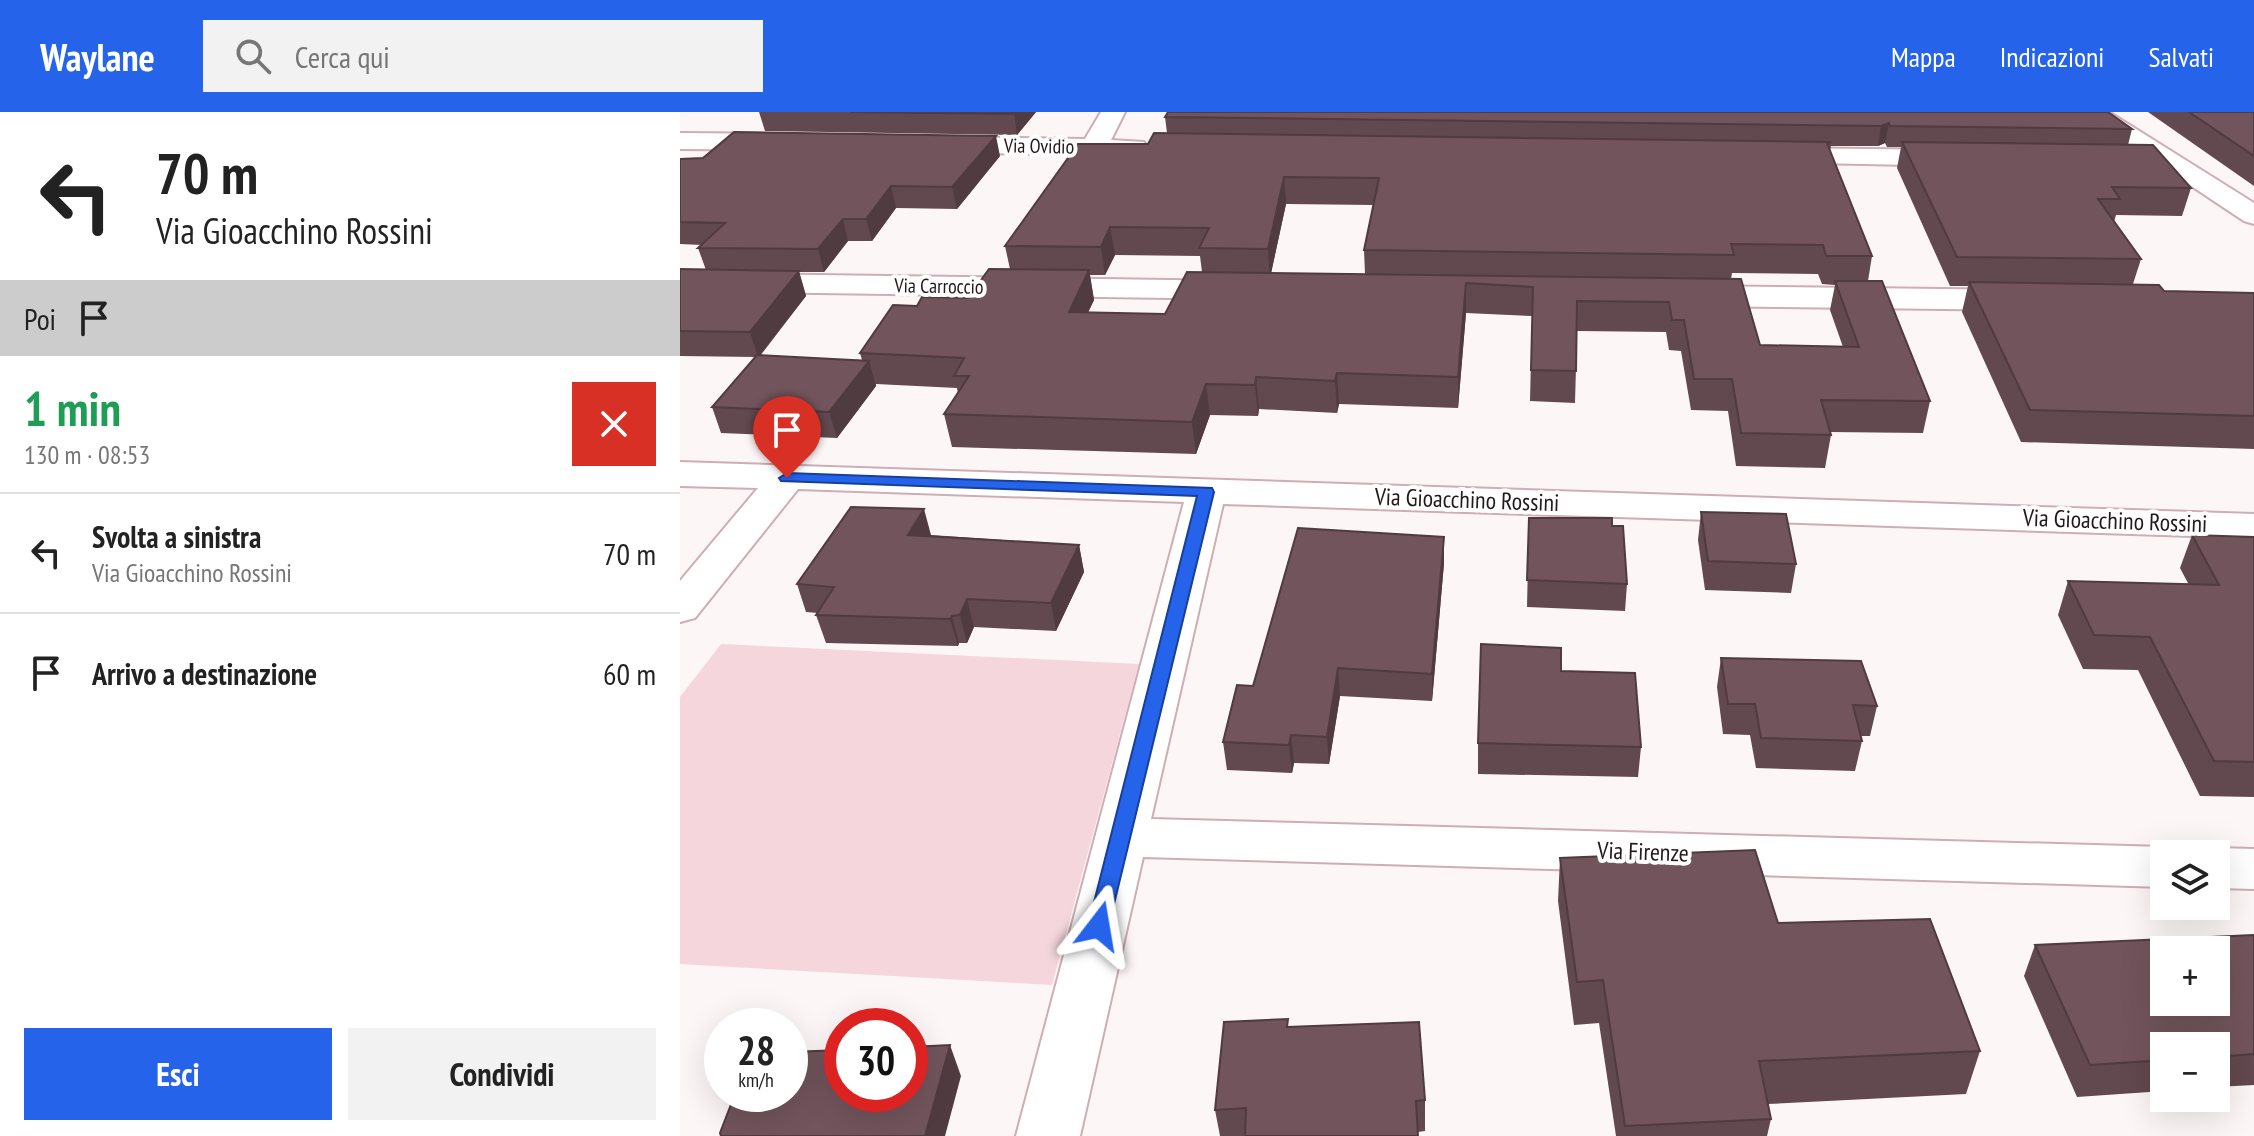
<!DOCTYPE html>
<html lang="it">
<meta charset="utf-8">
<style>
:root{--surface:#fff;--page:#f2f2f2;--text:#222;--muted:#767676;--line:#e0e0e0;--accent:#2563eb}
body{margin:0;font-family:"PT Sans Narrow",sans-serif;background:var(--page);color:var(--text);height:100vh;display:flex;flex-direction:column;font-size:30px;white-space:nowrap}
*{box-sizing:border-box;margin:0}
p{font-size:26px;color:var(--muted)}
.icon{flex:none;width:44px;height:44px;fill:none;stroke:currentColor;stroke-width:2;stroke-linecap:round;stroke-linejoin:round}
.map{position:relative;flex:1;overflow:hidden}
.details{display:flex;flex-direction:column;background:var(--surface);width:680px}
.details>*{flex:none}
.guide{background:#fff;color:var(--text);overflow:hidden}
.buttons{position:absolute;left:1470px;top:728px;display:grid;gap:16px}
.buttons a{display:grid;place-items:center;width:80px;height:80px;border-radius:0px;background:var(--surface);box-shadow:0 8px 32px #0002;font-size:40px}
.speed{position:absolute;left:24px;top:896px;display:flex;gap:16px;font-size:40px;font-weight:700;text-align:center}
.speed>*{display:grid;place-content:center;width:104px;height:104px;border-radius:50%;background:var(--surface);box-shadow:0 8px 32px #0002;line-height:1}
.speed small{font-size:20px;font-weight:400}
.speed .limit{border:12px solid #d22;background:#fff;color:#111}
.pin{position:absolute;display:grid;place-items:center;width:68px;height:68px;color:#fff;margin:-82px -34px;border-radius:50% 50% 50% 0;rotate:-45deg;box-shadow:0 0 8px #0007}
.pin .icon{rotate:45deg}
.me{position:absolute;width:88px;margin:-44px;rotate:14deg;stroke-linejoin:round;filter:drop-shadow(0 0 6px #0008)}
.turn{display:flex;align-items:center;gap:28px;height:168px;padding:0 24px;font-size:36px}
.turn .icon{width:104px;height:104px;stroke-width:2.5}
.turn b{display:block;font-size:56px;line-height:68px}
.then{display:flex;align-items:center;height:76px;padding:0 24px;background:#0003;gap:16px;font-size:30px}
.round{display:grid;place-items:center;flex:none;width:84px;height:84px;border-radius:0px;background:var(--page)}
.overview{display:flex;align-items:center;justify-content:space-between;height:136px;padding:0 24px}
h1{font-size:48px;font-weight:700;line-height:60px;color:#1e9e55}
.primary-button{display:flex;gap:16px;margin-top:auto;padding:16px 24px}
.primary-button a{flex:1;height:92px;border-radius:0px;background:var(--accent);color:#fff;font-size:32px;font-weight:700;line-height:92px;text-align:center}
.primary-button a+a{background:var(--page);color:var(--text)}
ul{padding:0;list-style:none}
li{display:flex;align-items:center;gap:24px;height:120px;padding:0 24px;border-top:2px solid var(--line)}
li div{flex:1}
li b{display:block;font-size:30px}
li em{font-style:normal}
header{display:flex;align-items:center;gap:48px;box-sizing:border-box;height:112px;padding:0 40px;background:var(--accent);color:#fff}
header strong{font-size:38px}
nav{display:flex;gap:44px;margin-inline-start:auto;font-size:28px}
.search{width:560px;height:72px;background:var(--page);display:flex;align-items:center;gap:20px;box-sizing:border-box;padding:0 28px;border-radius:0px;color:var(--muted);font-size:30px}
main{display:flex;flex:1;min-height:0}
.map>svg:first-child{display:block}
</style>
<header>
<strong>Waylane</strong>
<div class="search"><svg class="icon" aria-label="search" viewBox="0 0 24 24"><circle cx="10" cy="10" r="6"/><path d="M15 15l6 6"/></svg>Cerca qui</div>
<nav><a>Mappa</a><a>Indicazioni</a><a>Salvati</a></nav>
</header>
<main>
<section class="details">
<div class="guide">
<div class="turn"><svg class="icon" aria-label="left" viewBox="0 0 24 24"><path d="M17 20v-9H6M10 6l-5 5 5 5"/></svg><div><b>70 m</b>Via Gioacchino Rossini</div></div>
<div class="then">Poi<svg class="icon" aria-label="arrive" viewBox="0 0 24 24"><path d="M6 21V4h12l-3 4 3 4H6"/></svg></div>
</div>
<div class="overview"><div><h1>1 min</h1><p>130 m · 08:53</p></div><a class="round" style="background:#d93025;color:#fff"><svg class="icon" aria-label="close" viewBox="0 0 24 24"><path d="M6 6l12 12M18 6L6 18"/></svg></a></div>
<ul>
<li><svg class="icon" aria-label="left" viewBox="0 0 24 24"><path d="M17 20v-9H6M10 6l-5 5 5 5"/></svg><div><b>Svolta a sinistra</b><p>Via Gioacchino Rossini</p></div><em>70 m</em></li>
<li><svg class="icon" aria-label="arrive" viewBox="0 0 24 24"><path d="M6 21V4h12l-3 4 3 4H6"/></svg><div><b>Arrivo a destinazione</b></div><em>60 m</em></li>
</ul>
<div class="primary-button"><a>Esci</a><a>Condividi</a></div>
</section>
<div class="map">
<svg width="1574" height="1024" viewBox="0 0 1574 1024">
<rect width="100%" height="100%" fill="#fdf6f7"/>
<!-- green -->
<path fill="#f5d6dd" d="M41,532L459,552L372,873L0,852V585Z"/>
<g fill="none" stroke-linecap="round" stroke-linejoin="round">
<!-- minor casing -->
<g stroke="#cfadb4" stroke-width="4">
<g id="minor">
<path d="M421,0H445L431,28L464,30L468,36L464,42L256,41L247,39L243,33L247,27L256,25L405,27Z"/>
<path d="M1400,0H1429L1574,91V112L1564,109Z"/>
<path d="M0,21L103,22L112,24L116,30L112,36L103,38L0,37Z"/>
<path d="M1092,36L1279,38L1288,40L1292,46L1288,52L1279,54L1083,50L1079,44L1083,38Z"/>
<path d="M0,161L558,169L569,171L574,178L569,185L558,187L0,179Z"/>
<path d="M1006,174L1345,178L1356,181L1361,188L1356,195L1345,198L1006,194L995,191L990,184L995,177Z"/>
<path d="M0,350L1574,402V426L543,392L471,707L1484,735L1503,742H1484V775L463,745L400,1024H336L504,390L118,377L15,506L0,510V469L78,376L0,374Z"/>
<path d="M1536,736L1574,737V777L1536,776V742H1517Z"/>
</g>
</g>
<!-- minor -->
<use href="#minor" fill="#fff" fill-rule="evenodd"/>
</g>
<!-- wall -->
<g fill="#62484f" fill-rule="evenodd">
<path d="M79,0H356L337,23L85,19Z"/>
<path d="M1428,0L1452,17L1448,33L1511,76L1502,104L1436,103L1434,110L1461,147L1453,172L1484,179L1574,181V337L1341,330L1282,200L1288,174H1270L1217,56L1221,35H1207L1205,31L1198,34H1151L1150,39L1192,144L1188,169L1250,289L1243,321L1150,320L1151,323L1145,356L1056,354L1048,299L1011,298L1001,239L989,238L986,220L897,219L895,291L850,289L852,204L786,201L778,296L659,292L657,301L579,297L578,304L530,303L516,342L272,335L264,302L278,282L277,276L196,272V274L157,326L41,321L32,295L76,245L0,244V157L26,158L18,136L22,133L0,132V47L320,44L277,97L216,96L192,129H168L144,160H119L126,184L80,244L182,248L180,241L237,194L288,186L330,157L325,134L468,32L487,21L485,5ZM606,92L693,93L684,138L685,162L591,161ZM435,143L520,144L522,160L485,202L408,200L414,188L410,163H425ZM1052,161L1138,162L1142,172L1155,173L1150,198L1163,235L1080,233L1051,167Z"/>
<path d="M1468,0H1574V74Z"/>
<path d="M1021,400L1116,452L1111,481L1025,478L1018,428Z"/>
<path d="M849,406L932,414L947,472L945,499L847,495Z"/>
<path d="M251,423L399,433L404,460L376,519L294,515L287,531H279L278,534L146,531L136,503L138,501L126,500L117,472Z"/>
<path d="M1512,423L1574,425V685L1520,684L1458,558L1403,557L1378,503L1388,469L1509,473L1500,456Z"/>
<path d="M764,451L752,589L660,584L649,652L614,651L612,661L547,658L543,630L573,574Z"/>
<path d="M1041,546L1197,594L1190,624H1181L1182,629L1175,659L1076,656L1070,623L1043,622L1037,575Z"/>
<path d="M881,559L961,635L958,665L798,662V631Z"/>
<path d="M880,746L1098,811L1300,939L1286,982L1088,992L1091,1007L1087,1024H936L919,911L894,913L878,789Z"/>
<path d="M1574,823V973L1536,975V934H1484V979L1397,985L1344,864L1355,833Z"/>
<path d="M609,915L745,988V1019L738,1020V1024H540L535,998Z"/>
</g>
<!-- shaded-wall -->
<g fill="#503b40">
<path d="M336,0H356L337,23L334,2Z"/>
<path d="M1209,11L1205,31L1198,34L1201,14Z"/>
<path d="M316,24L320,44L277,97L272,75Z"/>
<path d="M604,65L606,92L590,166L588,137Z"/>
<path d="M211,74L216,96L192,129L186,107Z"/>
<path d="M163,107L168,129L144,160L138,137Z"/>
<path d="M430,115L435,143L425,163L421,135Z"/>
<path d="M409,158L414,188L394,230L389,200Z"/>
<path d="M119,159L126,184L78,245L70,220Z"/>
<path d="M786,171V201L778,296V265Z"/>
<path d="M189,249L196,274L157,326L149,300Z"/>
<path d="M657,261L659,292L657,301L655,269Z"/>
<path d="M576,265L579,297L578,304L575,273Z"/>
<path d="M526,272L530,303L516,342L512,310Z"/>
<path d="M244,397L251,423L235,450L228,423Z"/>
<path d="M764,425V451L752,589V562Z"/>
<path d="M399,433L404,460L376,519L371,491Z"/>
<path d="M287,487L294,515L287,531L280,503Z"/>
<path d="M272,504L279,531L278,534L270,507Z"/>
<path d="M658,556L660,584L649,652L647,625Z"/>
<path d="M611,623L614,651L612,661L609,633Z"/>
<path d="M270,933L281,964L265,1024H245Z"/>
</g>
<!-- building -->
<g fill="#72545c" stroke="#503b40" stroke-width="2" fill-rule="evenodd">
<path d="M170,0H336L334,2Z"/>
<path d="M488,0H1428L1452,17L1210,14L1209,11L1201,14L485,5Z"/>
<path d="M1509,0H1574V44Z"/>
<path d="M54,20L316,24L272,75L211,74L186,107H163L138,137L18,136L45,111L0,110V47L23,46Z"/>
<path d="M474,21L1151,30L1147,31L1192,144H1146L1143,133L1051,132L1054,143L684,138L699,66L604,65L588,137L519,136L529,116L430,115L421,135L325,134L398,32H468Z"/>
<path d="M1222,30L1473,33L1511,76L1432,75L1440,87H1418L1461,147L1277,145Z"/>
<path d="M0,157L119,159L70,220L0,219Z"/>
<path d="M309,157L409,158L389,200L485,202L507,160L1061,167L1080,233L1179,235L1155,169H1202L1250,289L1141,288L1151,323L1061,321L1052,267H1014L1004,208H992L989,190L897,189L896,259L851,258L853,175L786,171L778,265L657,261L655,269L576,265L575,273L526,272L512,310L264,302L289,264H274L284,246L180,241L213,193L237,194L242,185L288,186Z"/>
<path d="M1289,170L1479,173L1484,179L1574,181V304L1350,298Z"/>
<path d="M77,243L189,249L149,300L32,295Z"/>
<path d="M171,395L244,397L228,423L399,433L371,491L287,487L280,503L272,504L270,507L136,503L154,475L117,472Z"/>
<path d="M1021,400L1106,402L1116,452L1028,449Z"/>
<path d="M849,406H932V414H943L947,472L847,468Z"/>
<path d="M618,416L764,425L752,562L658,556L647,625L611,623L609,633L543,630L557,573L573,574Z"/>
<path d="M1512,423L1574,425V650L1534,649L1470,525L1414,523L1388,469L1539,473Z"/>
<path d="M801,532L881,536V559L955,561L961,635L798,631Z"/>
<path d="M1041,546L1181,549L1197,594L1173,593L1182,629L1081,626L1075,592H1048Z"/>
<path d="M1075,738L1098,811L1250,807L1300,939L1079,949L1091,1007L945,1014L923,868L897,870L880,746Z"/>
<path d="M1574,823V942L1536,945V934H1484V948L1410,953L1355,833ZM1484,838H1536V890H1484Z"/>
<path d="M608,907L607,915L739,910L745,988L736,989L738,1024H565L566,996L535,998L544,910Z"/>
<path d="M270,933L245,1024H41L40,1021L55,982H110V940L162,938V982H230V935Z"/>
</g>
<!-- route -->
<path fill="#2563eb" stroke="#184099" stroke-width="2" d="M107,361L532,376L534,380L427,821L419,823L411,821L408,814L517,384L101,369L99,366Z"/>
<g text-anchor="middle" stroke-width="8" stroke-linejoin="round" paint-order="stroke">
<!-- far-street labels -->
<g font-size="20" fill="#24181b" stroke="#fff">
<text transform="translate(359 34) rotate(1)" y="7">Via Ovidio</text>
<text transform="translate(259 174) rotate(1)" y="7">Via Carroccio</text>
</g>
<!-- street labels -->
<g font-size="24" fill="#24181b" stroke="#fff">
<text transform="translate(787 388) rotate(2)" y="8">Via Gioacchino Rossini</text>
<text transform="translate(1435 409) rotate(2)" y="8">Via Gioacchino Rossini</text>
<text transform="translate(963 740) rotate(2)" y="8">Via Firenze</text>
</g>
</g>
</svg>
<div class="buttons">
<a><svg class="icon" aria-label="layers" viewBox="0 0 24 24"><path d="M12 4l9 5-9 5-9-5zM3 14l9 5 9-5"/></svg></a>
<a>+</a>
<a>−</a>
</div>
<div class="speed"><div>28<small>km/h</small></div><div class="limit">30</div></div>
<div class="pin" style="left:107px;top:366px;background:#d93025"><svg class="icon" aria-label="arrive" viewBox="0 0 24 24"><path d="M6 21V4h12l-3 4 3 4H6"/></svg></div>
<svg class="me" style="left:419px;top:814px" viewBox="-20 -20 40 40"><path d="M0-17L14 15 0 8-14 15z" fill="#2563eb" stroke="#fff" stroke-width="4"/></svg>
</div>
</main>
